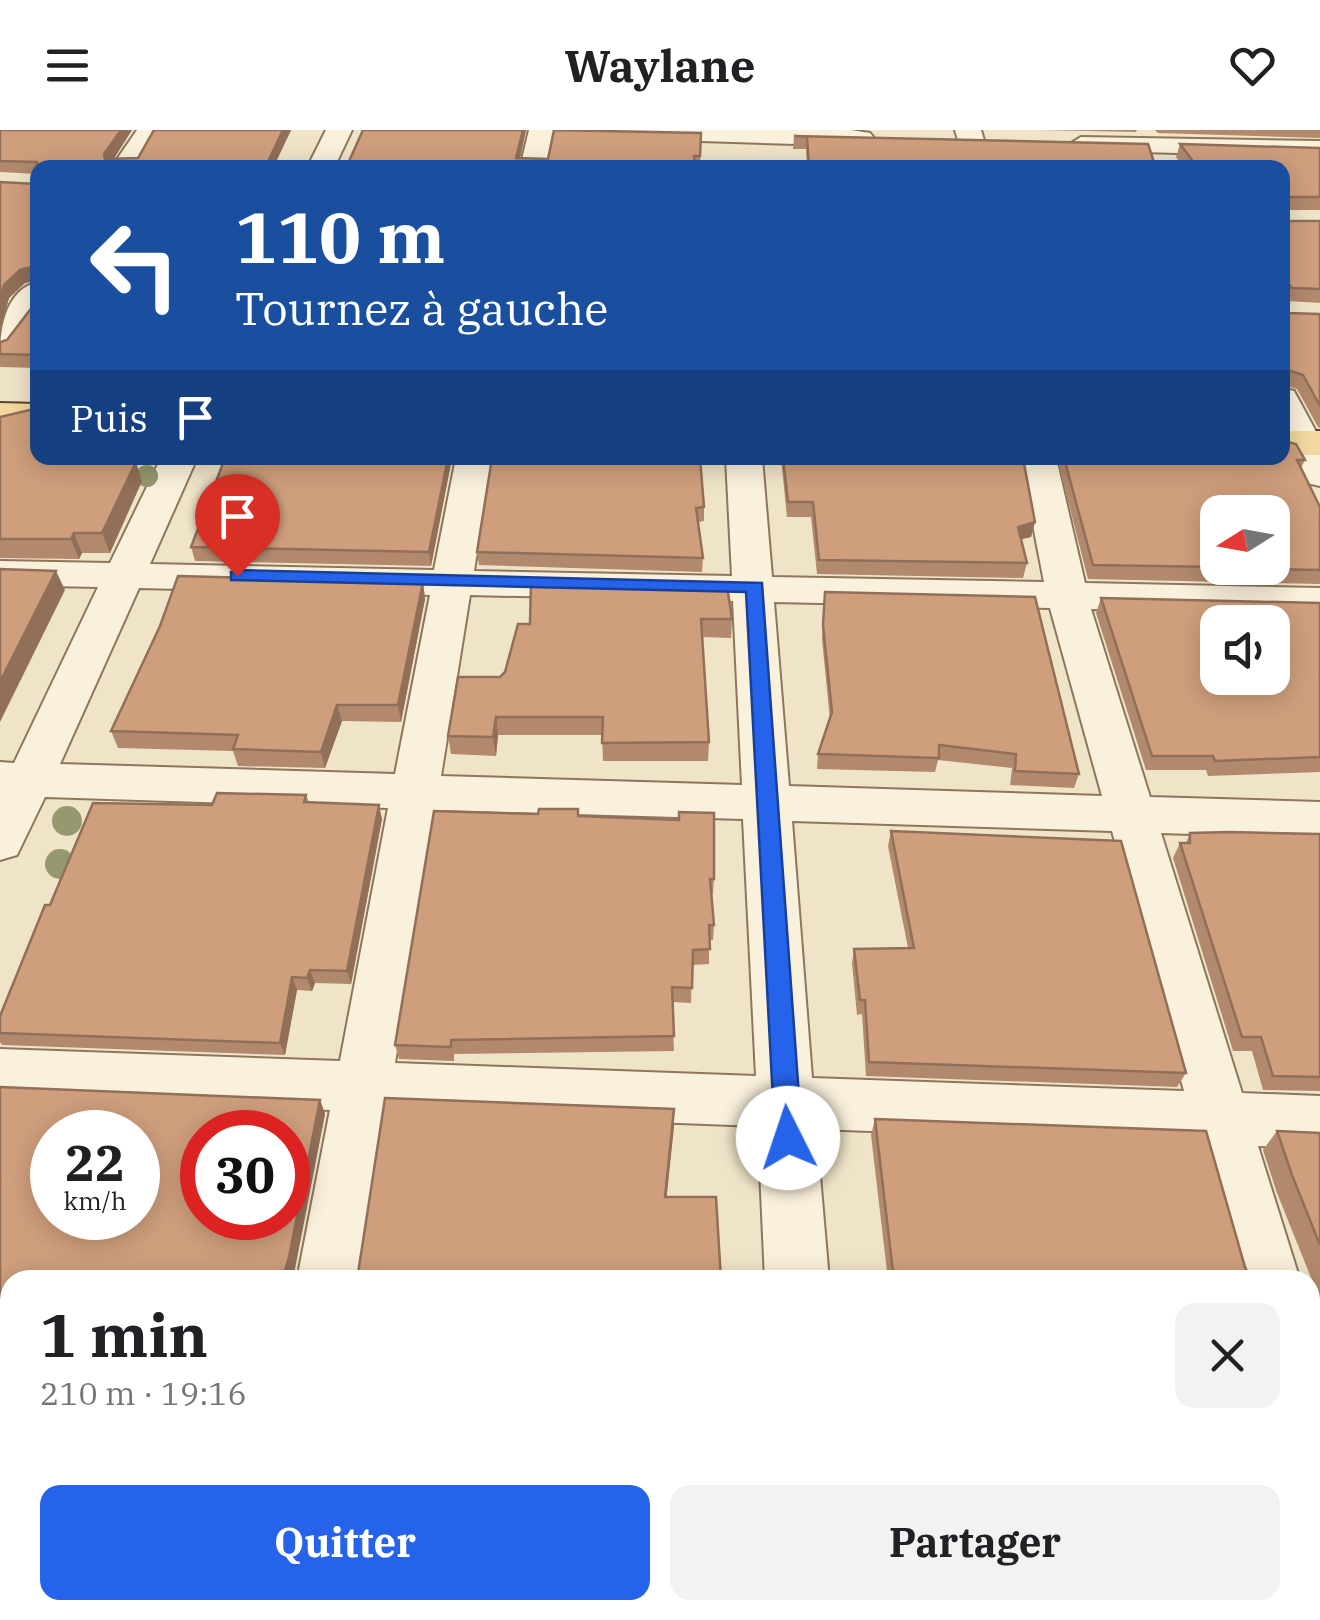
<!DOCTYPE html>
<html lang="fr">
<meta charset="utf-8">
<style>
:root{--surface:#fff;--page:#f2f2f2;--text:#202124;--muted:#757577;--accent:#2563eb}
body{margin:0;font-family:"IBM Plex Serif",serif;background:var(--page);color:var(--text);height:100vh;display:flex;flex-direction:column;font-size:38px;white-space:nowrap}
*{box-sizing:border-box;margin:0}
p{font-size:32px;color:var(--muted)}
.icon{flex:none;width:55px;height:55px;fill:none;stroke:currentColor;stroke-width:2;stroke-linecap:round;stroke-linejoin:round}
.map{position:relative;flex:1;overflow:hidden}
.panel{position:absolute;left:0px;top:1140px;width:1320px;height:350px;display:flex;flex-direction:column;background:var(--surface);border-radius:30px 30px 0 0;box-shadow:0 5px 25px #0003}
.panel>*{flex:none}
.banner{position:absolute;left:30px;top:30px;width:1260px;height:305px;border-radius:20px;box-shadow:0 5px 25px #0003;background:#1a4fa0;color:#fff;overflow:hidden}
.needle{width:65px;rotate:259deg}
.fabs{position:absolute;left:1200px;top:365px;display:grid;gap:20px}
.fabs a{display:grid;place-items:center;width:90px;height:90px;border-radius:20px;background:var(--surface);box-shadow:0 5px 25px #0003;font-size:50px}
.speed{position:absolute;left:30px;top:980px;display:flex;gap:20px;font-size:50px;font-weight:700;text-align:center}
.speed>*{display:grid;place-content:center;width:130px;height:130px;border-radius:50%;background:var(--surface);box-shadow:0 5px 25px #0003;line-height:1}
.speed small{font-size:25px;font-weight:400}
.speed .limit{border:15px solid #d22;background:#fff;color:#111}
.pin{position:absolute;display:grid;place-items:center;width:85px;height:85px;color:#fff;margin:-102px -42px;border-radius:50% 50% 50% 0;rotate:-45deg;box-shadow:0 0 10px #0007}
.pin .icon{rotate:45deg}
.me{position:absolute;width:110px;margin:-55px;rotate:356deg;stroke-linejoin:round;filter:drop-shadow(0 0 8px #0008)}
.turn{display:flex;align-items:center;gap:35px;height:210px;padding:0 40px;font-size:45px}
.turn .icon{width:130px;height:130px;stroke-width:2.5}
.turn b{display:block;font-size:70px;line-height:85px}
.then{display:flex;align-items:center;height:95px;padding:0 40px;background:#0003;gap:20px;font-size:38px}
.round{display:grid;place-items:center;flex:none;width:105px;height:105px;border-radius:20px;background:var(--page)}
.overview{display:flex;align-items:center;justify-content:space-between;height:170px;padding:0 40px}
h1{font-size:60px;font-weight:700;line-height:75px}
.cta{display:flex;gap:20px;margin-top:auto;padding:20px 40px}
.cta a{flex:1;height:115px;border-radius:20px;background:var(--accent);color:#fff;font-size:40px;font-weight:700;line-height:115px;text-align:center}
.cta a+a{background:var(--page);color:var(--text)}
header{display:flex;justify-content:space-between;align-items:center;height:130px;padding:0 40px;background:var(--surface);font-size:45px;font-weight:700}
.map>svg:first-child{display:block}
</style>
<header><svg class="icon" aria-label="menu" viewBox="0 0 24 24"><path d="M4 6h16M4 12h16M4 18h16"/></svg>Waylane<svg class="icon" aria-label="heart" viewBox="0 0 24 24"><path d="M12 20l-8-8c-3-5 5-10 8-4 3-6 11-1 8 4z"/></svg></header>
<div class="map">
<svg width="1320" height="1490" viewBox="0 0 1320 1490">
<rect width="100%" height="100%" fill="#f0e4c8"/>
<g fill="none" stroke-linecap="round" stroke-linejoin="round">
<!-- minor casing -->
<g stroke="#8d765c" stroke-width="4">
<g id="minor">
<path d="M137,0H163L138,38H111Z"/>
<path d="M326,0H352L334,38H307Z"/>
<path d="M529,0H555L546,38H520Z"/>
<path d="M593,0H851L870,3L874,8L861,16L606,8Z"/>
<path d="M955,0H981L992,38H966Z"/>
<path d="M1081,7L1320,11V27L1072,20L1068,15Z"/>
<path d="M38,152V183L11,220L0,223C0,196 7,159 38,152Z"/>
<path d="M1282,258L1294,261L1320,309V356L1307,353L1282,305Z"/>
<path d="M161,328H197L150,434L434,440L456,328H492L474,441L732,446L726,328H762L772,447L1044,452L1020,328H1056L1085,453L1320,458V484L1091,479L1150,667L1320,672V708L1161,703L1242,963L1320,966V1018L1258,1016L1300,1150H1236L1198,1013L816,999L829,1150H765L758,996L388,982L361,1150H297L330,980L0,967V919L340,931L388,678L45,667L17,725L0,730V632L14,633L98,457L0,455V431L110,433ZM139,458L430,465L395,644L60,634ZM470,465L733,471L742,655L441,646ZM774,472L1050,478L1102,666L789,656ZM436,680L743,689L756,946L395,933ZM792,691L1112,701L1184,961L812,948Z"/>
<path d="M1310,1261L1320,1265V1365L1310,1361Z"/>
<path d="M0,1348L10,1349V1421L0,1420Z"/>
<path d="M1310,1406L1320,1407V1481L1310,1480Z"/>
<path d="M233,1480H307L305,1490H231Z"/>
<rect x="780" y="1480" width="74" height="10"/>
</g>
</g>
<!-- primary casing -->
<g stroke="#5b4430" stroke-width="4">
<g id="primary">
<path d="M0,273L38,274V296L0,295Z"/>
<rect x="1282" y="301" width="38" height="24"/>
</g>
</g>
<!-- minor -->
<use href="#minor" fill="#faf1dc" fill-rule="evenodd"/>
<!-- primary -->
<use href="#primary" fill="#f3d9a0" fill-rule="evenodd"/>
</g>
<!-- trees -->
<g fill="#96986f">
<circle cx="147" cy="346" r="11"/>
<circle cx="67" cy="691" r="15"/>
<circle cx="60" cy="734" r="15"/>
</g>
<!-- wall -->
<g fill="#b2896c">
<path d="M0,0H132L113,29L138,28L154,0H291L273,38H38V238L0,237V212L7,210L36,172V150L25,153L9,168L0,200V52L36,54V44L0,42Z"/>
<path d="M363,0H526L520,28L548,29L701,3L700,38H346Z"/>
<path d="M1040,0H1137L1136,2Z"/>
<path d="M1155,0H1320V8L1158,3Z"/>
<path d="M794,6L1156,38H807L806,19H793Z"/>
<path d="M1180,14L1320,18V80H1284V91H1320V173L1287,171L1282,166V38H1184L1176,27Z"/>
<path d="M1282,177L1287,183L1320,184V298L1318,297L1297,259L1284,255V311L1305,330L1301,338L1320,377V454L1088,449L1057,328H1282Z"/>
<path d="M0,287L130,332L142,351L110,423H82L79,429L0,428Z"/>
<path d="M452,328L431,436L195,431L191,417Z"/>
<path d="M781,328H1023L1035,392L1031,407L1021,409L1027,433L1023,448L817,444L811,387H787Z"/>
<path d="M704,377V391L698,392L703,428L702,442L479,435L477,422Z"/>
<path d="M423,452L425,469L401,592L342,591L325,638L238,636L233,621L118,618L111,601Z"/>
<path d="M531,452L732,489L731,508L702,507L709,612L708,631H603L602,605H498L496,626L451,624L448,606L505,542L530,494Z"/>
<path d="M825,462L1079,644L1074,658L1010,655L1012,638L938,630L935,642L817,639L818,624L830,590L822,509Z"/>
<path d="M1101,468L1320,473V642L1208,646L1206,640H1146L1096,483Z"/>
<path d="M306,665L309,672L382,689L351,854L315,853L312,861L297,860L285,925L2,915L0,912V886L50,775L212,675Z"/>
<path d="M579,686L714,749L713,764H711L714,795L713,810H709V834L692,835L691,873L672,872L674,921L454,924V931L399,929L395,915Z"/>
<path d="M891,701L1186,943L1177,957L866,946L862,884L857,885L852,833L854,819L908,818L888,716Z"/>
<path d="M1190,703L1320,704V961L1263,960L1252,921H1233L1173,728L1180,713H1186Z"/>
<path d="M0,957L320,970L325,984L292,1150H10V1303L0,1304Z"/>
<path d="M875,989L1245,1137L1251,1150H888L871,1005Z"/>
<path d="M1277,1001L1320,1003V1170L1277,1063L1263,1020Z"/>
</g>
<!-- shaded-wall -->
<g fill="#916f58">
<path d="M121,0H132L108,38L104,24Z"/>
<path d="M283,0H291L273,38H265Z"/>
<path d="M523,0H526L518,38L516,28Z"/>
<path d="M35,136L38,150L25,153L9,168L0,200V170L4,155L20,140Z"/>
<path d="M117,328H131L122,351L115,332Z"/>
<path d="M448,328H452L431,436L429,422Z"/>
<path d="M136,332L142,351L110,423L102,403Z"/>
<path d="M1035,392L1031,407L1014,411L1018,397Z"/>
<path d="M74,403L82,423L79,429L71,409Z"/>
<path d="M56,441L65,460L0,592V552Z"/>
<path d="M423,452L425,469L401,592L398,575Z"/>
<path d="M337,575L342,591L325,638L321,622Z"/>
<path d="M496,587L498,605L496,626L493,607Z"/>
<path d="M379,675L382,689L351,854L347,841Z"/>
<path d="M310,840L315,853L312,861L307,848Z"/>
<path d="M292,847L297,860L285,925L280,913Z"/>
<path d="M320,970L325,984L295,1139L292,1150H282Z"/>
<path d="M674,979V997L665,1083V1067Z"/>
<path d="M163,1480L176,1489V1490H163Z"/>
</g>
<!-- building -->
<g fill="#cf9f7d" stroke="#916f58" stroke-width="2.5" fill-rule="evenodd">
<path d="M0,0H121L104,24L105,29L138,28L154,0H283L265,38H38V225L0,224V212L7,210L36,172L35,136L20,140L4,155L0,170V52L36,54L37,32L0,31Z"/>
<path d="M363,0H523L516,28L548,29L554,0L701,3L700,26H694L695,38H346Z"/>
<path d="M794,6L1148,14L1156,38H809L807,7Z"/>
<path d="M1180,14L1320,18V67H1284V91H1320V159L1292,158L1282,146V38H1198Z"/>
<path d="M1282,177L1287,183L1320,184V276L1303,245L1288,240L1284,244V311L1296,314L1305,330H1297L1320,377V440L1224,438H1272V382H1218V437L1093,435L1064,328H1282Z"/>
<path d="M38,278V328H117L115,332H136L102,403H74L71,409H0V287Z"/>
<path d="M225,328H448L429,422L191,417Z"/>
<path d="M492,328H700L704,377L696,378L703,428L477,422Z"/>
<path d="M783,328H1023L1035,392L1018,397L1027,433L819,430L813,372H788Z"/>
<path d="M0,439L56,441L0,552Z"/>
<path d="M178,446L423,452L398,575H337L321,622L233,619L238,605L111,601L160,496Z"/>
<path d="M531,452L727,456L732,489H701L709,612L602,613L603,587H496L493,607L448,606L458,547H500L505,542L518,494H530Z"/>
<path d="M825,462L1035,467L1079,644L1015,641L1016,624L939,615V628L818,624L832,582L823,495Z"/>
<path d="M1101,468L1320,473V627L1215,631L1213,626H1152ZM1218,492H1272V548H1218Z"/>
<path d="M217,663L306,665L304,672L379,675L347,841L310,840L307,848L292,847L280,913L0,903V886L45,775H50L93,673L212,675Z"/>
<path d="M539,679H578V686L679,690V682L714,683V749H710L714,795H709L710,819L693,820L692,858L672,857L674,906L451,910V917L395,915L434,681L538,684Z"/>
<path d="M891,701L1121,711L1186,943L869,932L865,870H860L854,819L914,818Z"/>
<path d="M1230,702L1320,704V947L1273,946L1261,907H1242L1180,713H1190V703Z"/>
<path d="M0,957L320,970L289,1127L282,1150H10V1292L0,1293ZM52,1002H138V1088H52ZM202,1002H288V1088H202Z"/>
<path d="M385,968L674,979L665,1067H716L721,1150H357Z"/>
<path d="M875,989L1206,1001L1245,1137L1251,1150H894Z"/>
<path d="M1277,1001L1320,1003V1115L1292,1045Z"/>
<path d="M0,1470L10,1471V1480H50L126,1485L128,1480H163V1490H0Z"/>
<path d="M299,1487L365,1490H298Z"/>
</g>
<!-- route -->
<path fill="#2563eb" stroke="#184099" stroke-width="2.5" d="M237,440L762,453L802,1008L798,1017L788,1020L779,1017L775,1008L746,462L231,450V442Z"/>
</svg>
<div class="fabs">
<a><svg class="needle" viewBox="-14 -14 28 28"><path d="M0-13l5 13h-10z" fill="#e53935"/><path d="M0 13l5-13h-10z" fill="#757577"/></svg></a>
<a><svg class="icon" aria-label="sound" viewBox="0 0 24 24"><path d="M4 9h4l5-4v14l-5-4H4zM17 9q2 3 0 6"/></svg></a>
</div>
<div class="speed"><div>22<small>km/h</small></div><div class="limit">30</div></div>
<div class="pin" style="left:237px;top:446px;background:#d93025"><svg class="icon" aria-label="arrive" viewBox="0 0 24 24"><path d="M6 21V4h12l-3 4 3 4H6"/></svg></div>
<svg class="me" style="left:788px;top:1008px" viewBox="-20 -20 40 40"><circle r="19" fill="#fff"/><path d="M0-13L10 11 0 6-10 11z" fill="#2563eb"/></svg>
<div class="banner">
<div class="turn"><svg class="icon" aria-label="left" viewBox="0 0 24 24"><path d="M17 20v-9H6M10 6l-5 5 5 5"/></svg><div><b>110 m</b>Tournez à gauche</div></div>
<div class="then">Puis<svg class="icon" aria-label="arrive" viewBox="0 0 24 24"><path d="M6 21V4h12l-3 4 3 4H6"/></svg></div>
</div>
<section class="panel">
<div class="overview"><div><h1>1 min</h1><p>210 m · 19:16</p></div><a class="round"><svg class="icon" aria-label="close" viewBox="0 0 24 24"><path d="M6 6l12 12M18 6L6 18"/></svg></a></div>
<div class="cta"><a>Quitter</a><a>Partager</a></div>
</section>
</div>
